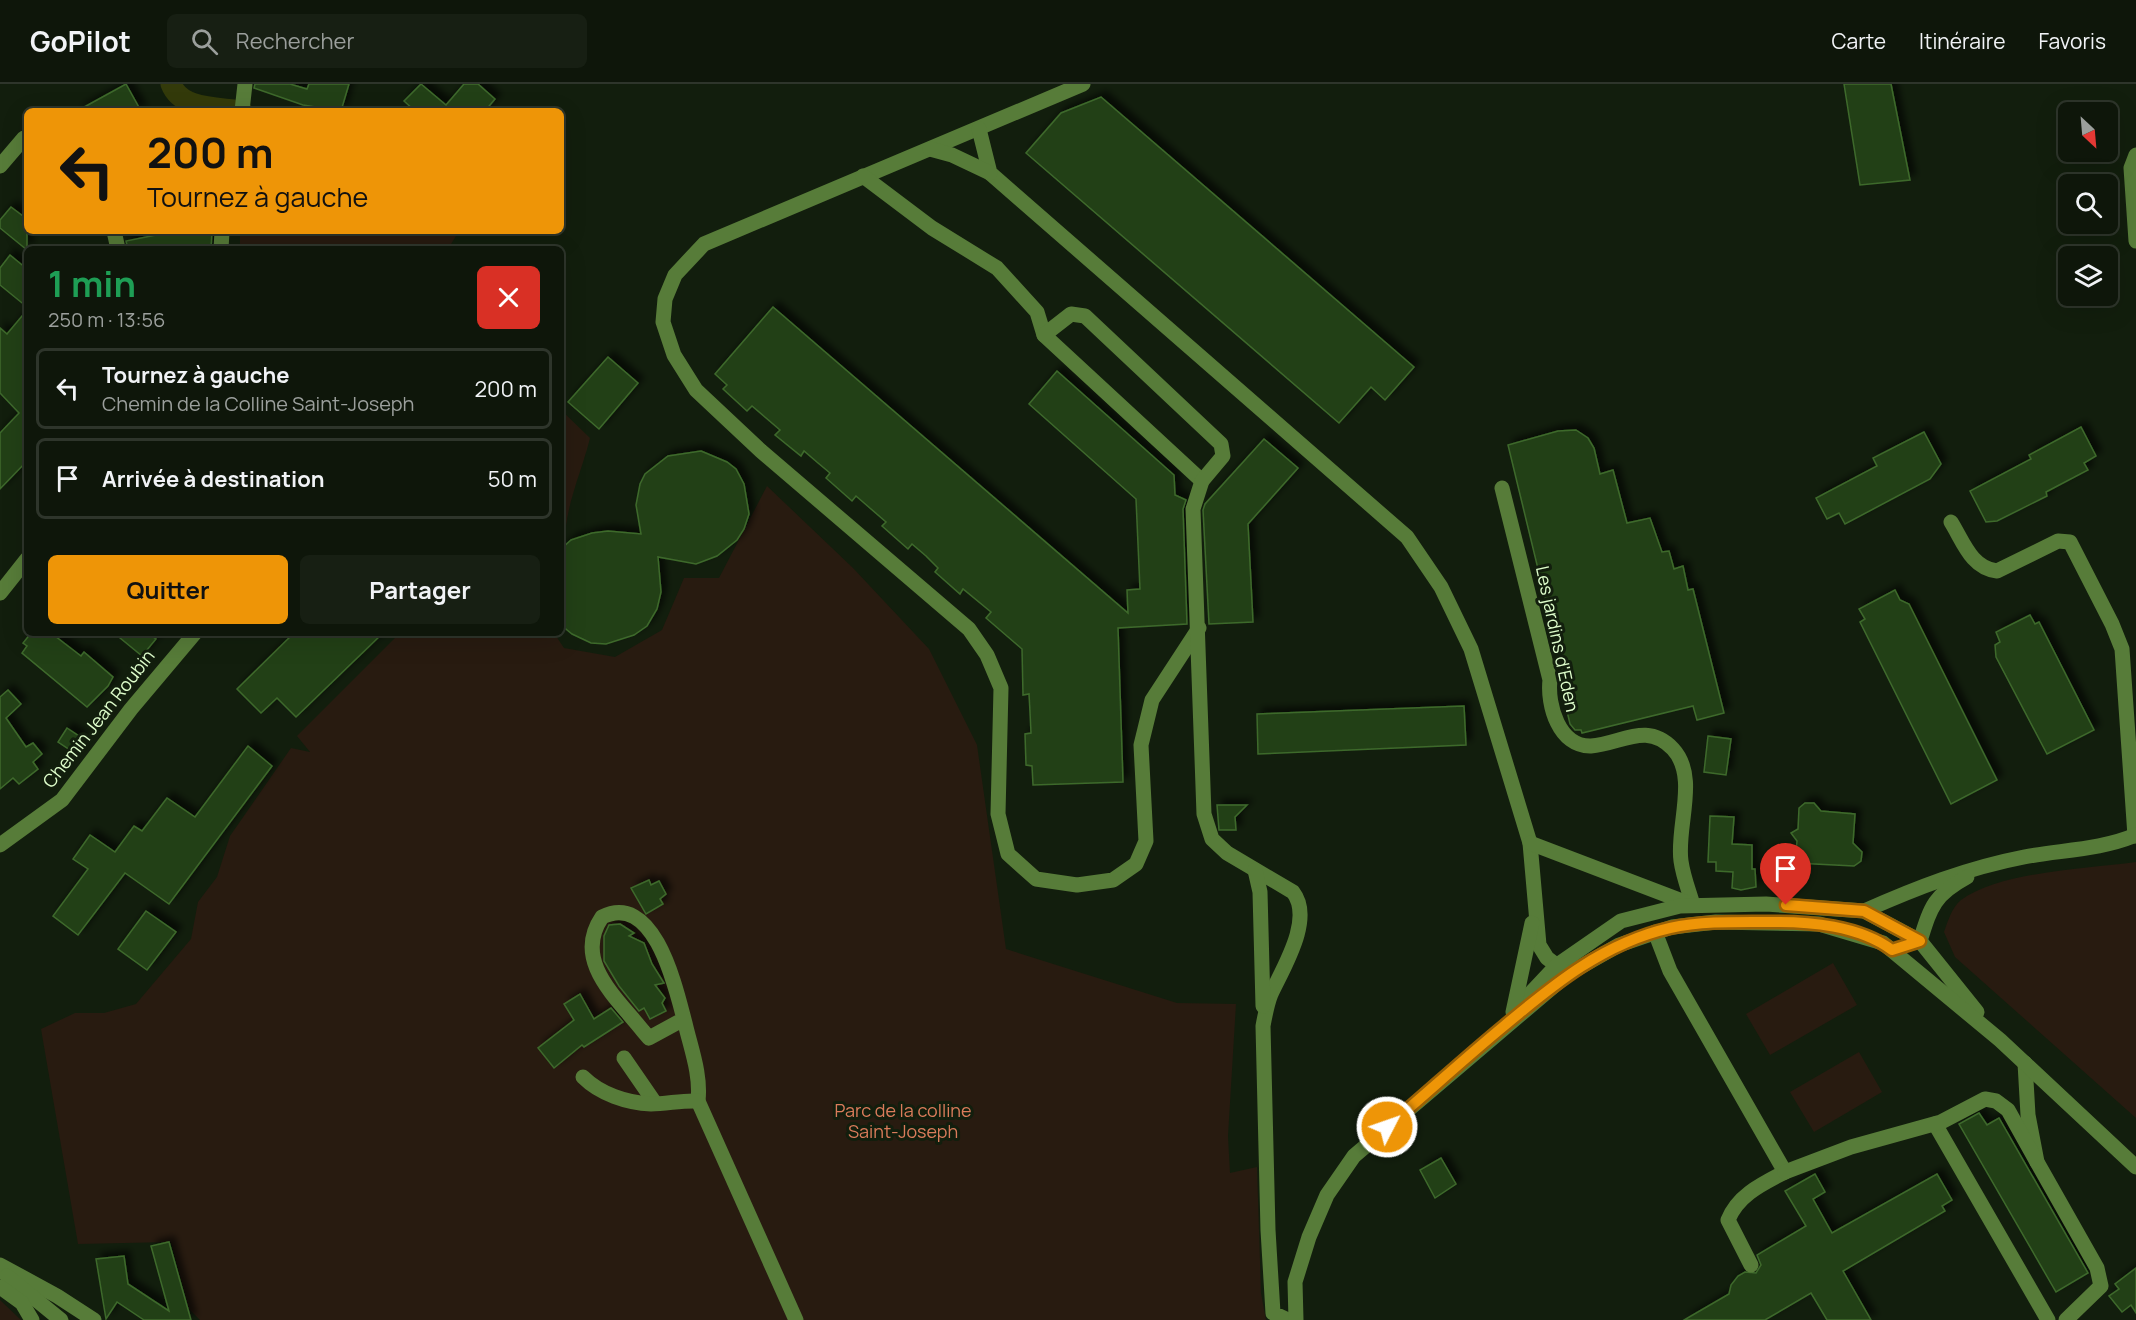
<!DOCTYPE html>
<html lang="fr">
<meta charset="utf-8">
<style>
:root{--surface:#0e160a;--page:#171f13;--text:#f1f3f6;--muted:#9b9f9c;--line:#2e352b;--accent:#ee9507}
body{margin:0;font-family:Manrope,sans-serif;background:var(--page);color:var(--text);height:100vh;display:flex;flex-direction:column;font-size:22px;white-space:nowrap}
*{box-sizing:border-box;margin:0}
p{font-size:20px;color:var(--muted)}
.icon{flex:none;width:33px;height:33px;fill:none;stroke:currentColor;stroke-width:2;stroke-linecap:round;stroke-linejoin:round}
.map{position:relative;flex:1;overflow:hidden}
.drawer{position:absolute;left:24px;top:162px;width:540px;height:390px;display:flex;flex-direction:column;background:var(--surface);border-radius:9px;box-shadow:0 6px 24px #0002,0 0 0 2px var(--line)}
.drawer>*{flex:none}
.banner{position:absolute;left:24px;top:24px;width:540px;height:126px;border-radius:9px;box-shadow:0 6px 24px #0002,0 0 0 2px var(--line);background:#ee9507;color:#111;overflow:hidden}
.needle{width:39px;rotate:154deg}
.tools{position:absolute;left:2058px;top:18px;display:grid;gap:12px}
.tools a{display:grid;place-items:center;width:60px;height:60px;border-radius:9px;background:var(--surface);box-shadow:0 6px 24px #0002,0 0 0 2px var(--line);font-size:30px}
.pin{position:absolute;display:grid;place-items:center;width:51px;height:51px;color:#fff;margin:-62px -26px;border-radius:50% 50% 50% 0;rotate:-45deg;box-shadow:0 0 6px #0007}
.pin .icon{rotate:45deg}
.me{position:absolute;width:66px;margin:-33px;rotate:49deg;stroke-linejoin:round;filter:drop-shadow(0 0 4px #0008)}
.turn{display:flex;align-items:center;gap:21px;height:126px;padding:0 24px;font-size:27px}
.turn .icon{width:78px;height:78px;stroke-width:2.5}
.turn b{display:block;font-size:42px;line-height:51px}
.round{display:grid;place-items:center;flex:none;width:63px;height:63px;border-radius:9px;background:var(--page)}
.overview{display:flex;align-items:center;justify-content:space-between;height:102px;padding:0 24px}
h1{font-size:36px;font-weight:700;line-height:45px;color:#1e9e55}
.action{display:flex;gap:12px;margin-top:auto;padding:12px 24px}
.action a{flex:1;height:69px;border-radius:9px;background:var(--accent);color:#111;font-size:24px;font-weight:700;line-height:69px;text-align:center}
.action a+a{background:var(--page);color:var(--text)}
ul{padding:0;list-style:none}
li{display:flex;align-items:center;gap:18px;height:81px;margin:0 12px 9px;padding:0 12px;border:3px solid var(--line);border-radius:9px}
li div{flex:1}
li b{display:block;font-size:22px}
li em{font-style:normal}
header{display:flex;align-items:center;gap:36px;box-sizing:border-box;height:84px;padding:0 30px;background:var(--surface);border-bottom:2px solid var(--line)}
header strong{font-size:28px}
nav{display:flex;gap:33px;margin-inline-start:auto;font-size:21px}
.search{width:420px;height:54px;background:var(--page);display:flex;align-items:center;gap:15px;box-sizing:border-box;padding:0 21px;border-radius:9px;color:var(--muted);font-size:22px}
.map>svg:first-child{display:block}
</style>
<header>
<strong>GoPilot</strong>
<div class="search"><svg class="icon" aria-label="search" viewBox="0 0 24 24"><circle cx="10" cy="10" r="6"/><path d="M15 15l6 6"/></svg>Rechercher</div>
<nav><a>Carte</a><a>Itinéraire</a><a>Favoris</a></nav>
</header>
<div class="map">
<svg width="2136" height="1236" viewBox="0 0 2136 1236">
<defs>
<filter id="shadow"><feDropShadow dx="5.5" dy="-5.5" stdDeviation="3" flood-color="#0009"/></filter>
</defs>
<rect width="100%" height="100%" fill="#121e0d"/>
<!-- green -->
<g fill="#281b10">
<path d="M240,147H459L448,165H240Z"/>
<path d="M561,326L590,354C583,383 570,411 566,442L561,446Z"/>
<path d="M767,402L853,484L929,565L977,661L1006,865L1177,919L1236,920L1228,1052L1230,1089L1257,1083L1261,1209L1266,1236H200L189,1225L171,1158L78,1160L41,945L75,929H104L136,920L191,855L198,818L217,793L230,752L291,664L310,668L297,652L400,549H554L564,564L615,573L662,546L684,494H719Z"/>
<path d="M2136,778V1034L1955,873L1944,848C1948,837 1952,823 1961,816C2002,787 2086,785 2136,778Z"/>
<path d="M1833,879L1857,921L1770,971L1746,930Z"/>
<path d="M1859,968L1882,1008L1814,1048L1790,1008Z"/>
<path d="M0,1216L21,1236H0Z"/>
</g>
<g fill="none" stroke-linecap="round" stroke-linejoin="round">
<!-- canal -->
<path stroke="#333a0a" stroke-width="21" d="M171,0C181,26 218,23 242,27"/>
</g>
<!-- building -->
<g fill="#243f19" stroke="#3e6a2c" stroke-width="1.5" filter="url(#shadow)">
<path d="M126,0L141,27H77Z"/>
<path d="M255,0H290L307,5L309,0H349L341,27L303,21L254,4Z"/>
<path d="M421,0L446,21L464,0H478L495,15L485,27H415L404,17Z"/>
<path d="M1844,0H1891L1910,96L1860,101Z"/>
<path d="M1101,13L1414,283L1385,316L1371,303L1339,339L1026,69L1061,29Z"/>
<path d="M11,123L27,135V166L0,144V136Z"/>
<path d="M176,147H212L211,165H128L126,157Z"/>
<path d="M10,171L27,185V223L0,201V184Z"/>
<path d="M773,223L1128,529L1127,506L1140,505L1136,415L1029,320L1057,287L1174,391L1175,411L1186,416L1183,425L1187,540L1118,544L1123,698L1033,701L1032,682L1026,681L1025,650L1031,649L1030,628L1029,610L1023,611L1022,565L986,534L991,528L963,505L960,510L935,488L938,484L926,472L912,460L908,465L882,442L886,438L856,412L852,417L826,394L830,389L818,379L804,367L801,372L775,351L780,346L752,322L747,327L723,305L727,301L715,290Z"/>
<path d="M27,226V377L0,405V349L19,329L0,309V244L7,250Z"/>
<path d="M608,273L638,299L599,345L568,318Z"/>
<path d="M2081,343L2096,372L2084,379L2088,386L2046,408L2047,412L1997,437L1986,438L1970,407L2031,375L2029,371Z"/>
<path d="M1576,346L1588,354L1594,364L1600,390L1613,386L1627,439L1650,434L1662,468L1669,467L1674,485L1683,482L1688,506L1693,505L1724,629L1697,636L1693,622L1582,649L1581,646H1575L1570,640L1566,623L1571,621L1508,361L1558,347Z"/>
<path d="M1924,348L1941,380L1930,395L1845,440L1839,429L1827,435L1816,414L1877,382L1873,374Z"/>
<path d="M1264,355L1298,384L1248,440L1253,538L1209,540L1203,426L1205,420Z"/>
<path d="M701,367L727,378L736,385L744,400L749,430L744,445L737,456L717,472L696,480L658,473L661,508L657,525L647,542L634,551L606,560L591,559L572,550L561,541V465L571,456L592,449L608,447L641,450L636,421L640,400L645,390L668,372Z"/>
<path d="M1895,506L1900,516L1909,520L1997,696L1951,720L1860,538L1865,535L1859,525Z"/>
<path d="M2030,531L2035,540L2039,538L2094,646L2047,670L1996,573L1995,561L2000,558L1996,548Z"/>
<path d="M31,549H51L81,572L84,568L113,593L108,602L87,623L22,569L27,562L23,559Z"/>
<path d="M114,549H147L156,555L142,572Z"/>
<path d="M294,549H383L296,633L277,614L261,629L237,605Z"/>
<path d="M8,606L21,620L6,634L26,663L33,659L42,670L33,678L38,685L19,700L13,694L0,705V613Z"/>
<path d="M1464,622L1466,661L1258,670L1257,630Z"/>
<path d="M67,644L82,654L73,668L58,658Z"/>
<path d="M1708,652L1731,655L1726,691L1704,688Z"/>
<path d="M248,662L272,682L169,820L125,789L78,851L53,832L88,785L73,775L90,751L115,768L134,742L142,747L167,714L195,733Z"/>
<path d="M1805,719H1814L1821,727L1855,730L1853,759L1862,768L1861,777L1854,782L1795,779L1797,757L1791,749L1798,745L1799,724Z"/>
<path d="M1217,721H1247L1235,733L1236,746H1219Z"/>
<path d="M1710,732L1734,733L1732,760L1752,761V785H1755L1756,803L1741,806L1732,804L1733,788L1716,787V778H1708Z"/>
<path d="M649,796L651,801L659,797L666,810L660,815L663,820L646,830L631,804Z"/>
<path d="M146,827L176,848L147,886L118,865Z"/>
<path d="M620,840L634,849L629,852L644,859L652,880L664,899L655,901L665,914L662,919L666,927L650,935L644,924L639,927L619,902L604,877V852L609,841Z"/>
<path d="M580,910L594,935L611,924L623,938L584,963L582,961L554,984L538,964L574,936L564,920Z"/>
<path d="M1979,1029L1987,1041L1999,1034L2088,1189L2056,1208L1959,1040Z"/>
<path d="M1441,1074L1456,1100L1435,1114L1420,1086Z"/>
<path d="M1815,1090L1825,1108L1813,1115L1832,1149L1937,1090L1952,1116L1942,1122L1945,1127L1843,1187L1871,1236H1827L1811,1209L1765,1236H1684L1729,1210L1731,1201L1738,1192L1745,1188L1756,1189L1761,1181L1757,1171L1806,1142L1785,1107Z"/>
<path d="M169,1158L191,1236H144L117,1218L106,1235L96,1175L124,1172L128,1200L169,1227L151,1162Z"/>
<path d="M2136,1184V1229L2131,1221L2122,1228L2109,1212L2119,1205L2115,1200Z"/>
</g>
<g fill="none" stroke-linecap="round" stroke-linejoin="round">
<!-- minor -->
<g stroke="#577c39" stroke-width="15">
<path d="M1083,0L704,160L675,191L665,215L663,238L674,271L696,306L761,367L969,545L987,571L1001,604L998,730L1008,770L1036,795L1077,801L1113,796L1136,780L1146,757L1141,661L1152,616L1199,544"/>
<path d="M242,27L245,0"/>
<path d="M979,45L990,89L1407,453L1441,503L1471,565L1530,759L1539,861L1547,874L1568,890"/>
<path d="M930,65L952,71L990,89"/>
<path d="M2136,71L2131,84L2136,157"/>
<path d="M0,82L24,54L27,55"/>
<path d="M863,92L932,144L997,184L1037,228L1044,251L1202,397"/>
<path d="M114,147L118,165"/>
<path d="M221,165L222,147"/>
<path d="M1044,251L1071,230L1085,232L1221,360L1223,372L1202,397L1193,425L1204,730L1212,755L1227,769L1293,808C1314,835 1283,884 1271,910C1267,920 1265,931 1263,942L1268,1146L1273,1229L1288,1236"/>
<path d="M1502,404L1550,596C1547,621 1559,663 1591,662C1621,660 1647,637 1673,665C1699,693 1676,743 1681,777C1683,792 1689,807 1693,821"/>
<path d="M1951,438C1963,457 1971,484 1997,487L2058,457L2070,458L2112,540L2122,565L2135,752"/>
<path d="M0,509L27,475"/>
<path d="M1530,759L1690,820"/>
<path d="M0,761L62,716L131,625L195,549"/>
<path d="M1255,786L1260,808L1263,922"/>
<path d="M1864,827C1916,804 1967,784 2024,773C2060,766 2101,766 2136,751"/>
<path d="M1655,848L1670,887L1785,1088C1762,1100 1738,1111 1728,1136L1751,1181"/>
<path d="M1920,857C1931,822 1934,811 1967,793"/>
<path d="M1527,913L1556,882L1621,837L1680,822L1766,820L1864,827L1920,857L1977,928"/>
<path d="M1513,928L1532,839"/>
<path d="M684,935L649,954L643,947C617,914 572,877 602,833C655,807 676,905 685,939C691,965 701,990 698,1017L796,1236"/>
<path d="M624,974L655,1019"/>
<path d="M2025,979L2028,1031L2037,1078L2097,1184L2101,1202L2066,1236"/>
<path d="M583,993C600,1010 627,1019 651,1020C667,1020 682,1016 698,1017"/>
<path d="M1935,1040L2048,1236"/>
<path d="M1785,1088L1851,1063L1941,1038L1985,1015L1996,1017L2008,1026L2037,1078"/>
<path d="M0,1181L57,1212L94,1236"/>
<path d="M7,1192L61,1236"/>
<path d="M0,1203L22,1219L32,1236"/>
<path d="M1296,1236L1295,1198L1309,1153L1327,1111L1354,1072L1568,890L1619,861L1672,843L1716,838L1819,840L1883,859L2000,956L2136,1083"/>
</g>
</g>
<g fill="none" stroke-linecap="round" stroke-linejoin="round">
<!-- route casing -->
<g stroke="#9b6105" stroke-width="15">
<path id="route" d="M1387,1043C1426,1010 1464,975 1504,942C1554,900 1604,859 1670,844C1702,837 1737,838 1770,838C1809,837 1860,842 1892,866L1920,857L1864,827L1786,821"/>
</g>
<!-- route -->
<use href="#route" stroke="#ee9507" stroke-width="10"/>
</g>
<g text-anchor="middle" stroke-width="6" stroke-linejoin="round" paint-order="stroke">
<!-- street labels -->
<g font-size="18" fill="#defdcb" stroke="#121e0d">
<text transform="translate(1557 555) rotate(78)" y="6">Les jardins d'Eden</text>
<text transform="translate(99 635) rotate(-52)" y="6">Chemin Jean Roubin</text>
</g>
<!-- park labels -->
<g font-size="18" fill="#da7c5b" stroke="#121e0d">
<text x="903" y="1033">Parc de la colline<tspan x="903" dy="21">Saint-Joseph</tspan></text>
</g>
</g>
</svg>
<div class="tools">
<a><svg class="needle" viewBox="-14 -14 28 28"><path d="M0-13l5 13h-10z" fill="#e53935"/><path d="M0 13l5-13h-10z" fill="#9b9f9c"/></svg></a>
<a><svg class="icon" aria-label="search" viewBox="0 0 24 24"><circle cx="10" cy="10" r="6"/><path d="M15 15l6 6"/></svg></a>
<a><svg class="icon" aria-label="layers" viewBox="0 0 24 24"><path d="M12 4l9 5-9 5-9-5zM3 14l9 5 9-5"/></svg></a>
</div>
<div class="pin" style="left:1786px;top:821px;background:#d93025"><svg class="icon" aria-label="arrive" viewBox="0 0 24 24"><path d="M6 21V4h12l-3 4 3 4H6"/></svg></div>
<svg class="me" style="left:1387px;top:1043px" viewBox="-20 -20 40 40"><circle r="17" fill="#ee9507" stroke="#fff" stroke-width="3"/><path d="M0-11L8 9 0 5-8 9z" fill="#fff"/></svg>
<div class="banner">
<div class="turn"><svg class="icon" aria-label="left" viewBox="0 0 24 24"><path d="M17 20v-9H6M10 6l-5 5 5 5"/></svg><div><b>200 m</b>Tournez à gauche</div></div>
</div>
<section class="drawer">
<div class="overview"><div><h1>1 min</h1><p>250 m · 13:56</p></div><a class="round" style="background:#d93025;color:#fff"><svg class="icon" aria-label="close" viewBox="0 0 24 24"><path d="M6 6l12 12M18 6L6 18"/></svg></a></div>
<ul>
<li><svg class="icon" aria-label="left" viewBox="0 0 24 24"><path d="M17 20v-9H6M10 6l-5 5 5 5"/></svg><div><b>Tournez à gauche</b><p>Chemin de la Colline Saint-Joseph</p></div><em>200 m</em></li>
<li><svg class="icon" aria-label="arrive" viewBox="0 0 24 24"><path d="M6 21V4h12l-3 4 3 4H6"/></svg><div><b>Arrivée à destination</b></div><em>50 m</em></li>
</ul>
<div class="action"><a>Quitter</a><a>Partager</a></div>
</section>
</div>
